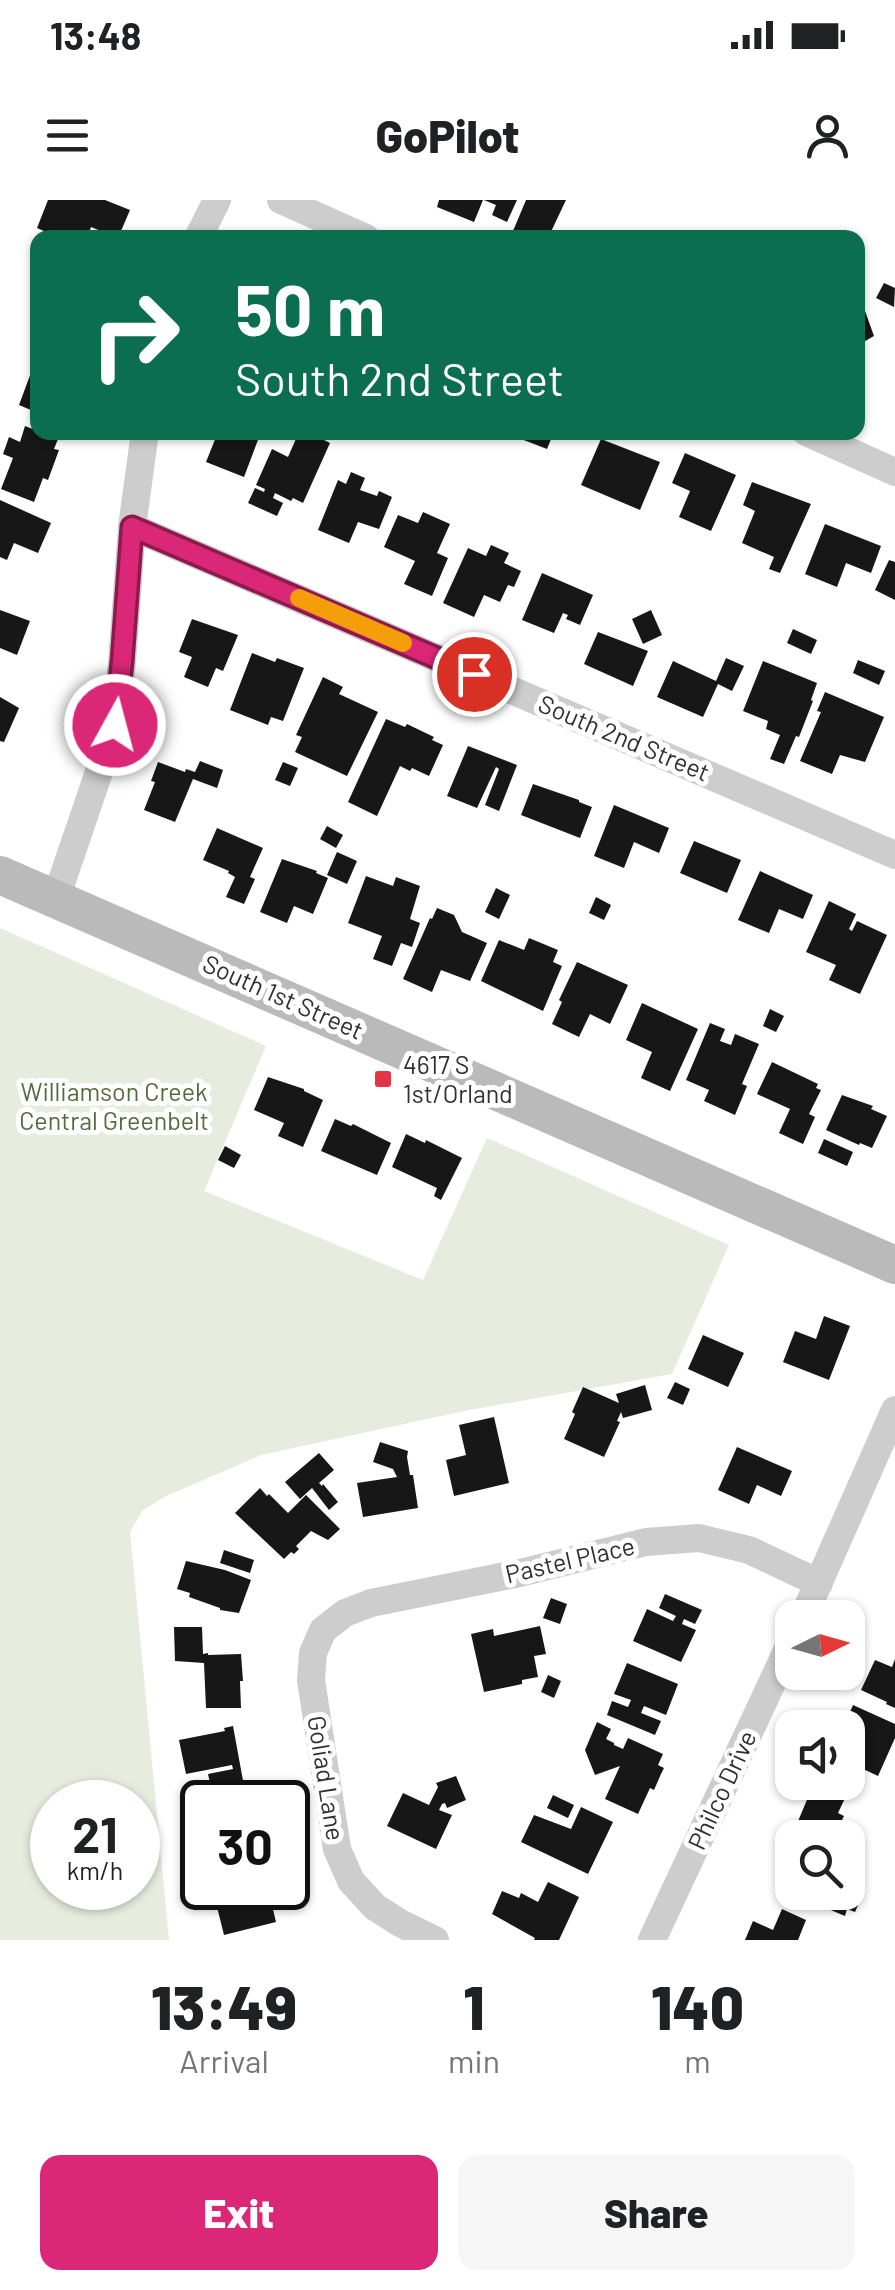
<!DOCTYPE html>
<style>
:root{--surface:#fff;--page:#f6f6f6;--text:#202124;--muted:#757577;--accent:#db2777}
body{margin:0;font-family:Barlow,sans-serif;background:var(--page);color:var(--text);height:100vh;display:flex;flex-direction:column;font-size:38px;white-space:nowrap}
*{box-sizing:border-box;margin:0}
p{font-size:32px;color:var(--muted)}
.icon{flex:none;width:55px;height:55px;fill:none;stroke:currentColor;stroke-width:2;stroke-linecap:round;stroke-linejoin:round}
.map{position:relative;height:1740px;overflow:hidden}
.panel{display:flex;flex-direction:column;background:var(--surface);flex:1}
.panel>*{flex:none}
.top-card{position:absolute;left:30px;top:30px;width:835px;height:210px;border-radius:20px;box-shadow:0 2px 8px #0004;background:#0b6e4f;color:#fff;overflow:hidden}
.needle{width:65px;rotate:85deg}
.buttons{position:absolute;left:775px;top:1400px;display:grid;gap:20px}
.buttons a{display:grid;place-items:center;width:90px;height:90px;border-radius:20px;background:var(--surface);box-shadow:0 2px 8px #0004;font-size:50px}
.speed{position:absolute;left:30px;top:1580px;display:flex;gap:20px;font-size:50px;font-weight:700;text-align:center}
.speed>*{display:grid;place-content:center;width:130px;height:130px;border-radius:50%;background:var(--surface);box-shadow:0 2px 8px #0004;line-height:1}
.speed small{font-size:25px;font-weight:400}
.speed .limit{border:5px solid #111;border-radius:15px;background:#fff;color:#111}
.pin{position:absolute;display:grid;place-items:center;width:85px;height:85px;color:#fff;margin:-42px;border:5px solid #fff;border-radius:50%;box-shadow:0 2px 10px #0007}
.me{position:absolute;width:110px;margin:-55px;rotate:7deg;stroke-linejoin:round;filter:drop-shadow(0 0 8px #0008)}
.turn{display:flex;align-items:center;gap:35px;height:210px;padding:0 40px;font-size:45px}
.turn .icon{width:130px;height:130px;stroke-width:2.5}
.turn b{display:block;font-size:70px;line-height:85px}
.eta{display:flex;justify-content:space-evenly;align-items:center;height:170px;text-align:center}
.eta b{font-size:60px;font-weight:800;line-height:70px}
.cta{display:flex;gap:20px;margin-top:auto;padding:20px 40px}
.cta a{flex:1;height:115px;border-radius:20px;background:var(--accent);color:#fff;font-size:40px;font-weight:800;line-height:115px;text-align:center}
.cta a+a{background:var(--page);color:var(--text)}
.status{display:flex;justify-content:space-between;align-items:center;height:70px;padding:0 50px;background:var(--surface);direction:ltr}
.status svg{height:28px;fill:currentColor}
header{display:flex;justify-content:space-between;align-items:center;height:130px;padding:0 40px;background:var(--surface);font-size:45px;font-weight:800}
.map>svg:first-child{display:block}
</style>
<div class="status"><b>13:48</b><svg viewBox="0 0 49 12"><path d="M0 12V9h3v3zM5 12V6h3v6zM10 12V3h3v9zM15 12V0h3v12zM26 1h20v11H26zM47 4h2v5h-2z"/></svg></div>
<header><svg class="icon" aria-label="menu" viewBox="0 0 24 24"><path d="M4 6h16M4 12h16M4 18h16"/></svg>GoPilot<svg class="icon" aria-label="person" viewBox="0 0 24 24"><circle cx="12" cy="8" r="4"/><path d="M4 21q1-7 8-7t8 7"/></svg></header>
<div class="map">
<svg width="895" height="1740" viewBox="0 0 895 1740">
<rect width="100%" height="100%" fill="#fff"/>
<!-- green -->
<path fill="#e6ecde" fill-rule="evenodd" d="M0,728L266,846L204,991L423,1080L487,938L729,1045L672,1174L464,1211L261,1255L164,1297L142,1311L130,1332L169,1740H0ZM52,1602H138V1688H52Z"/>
<!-- building -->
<g fill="#171717">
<path d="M48,0H105L130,10L118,38L91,27L87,38H60L37,28Z"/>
<path d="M439,0H483L474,22L437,7Z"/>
<path d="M484,0H517L507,22L492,15L496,5Z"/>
<path d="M526,0H566L548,38H528L513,31Z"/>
<path d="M884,83L895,88L894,107L876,98Z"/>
<path d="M865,111L874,136L858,145V115Z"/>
<path d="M38,154V213L19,205Z"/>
<path d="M25,226L58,239L54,249L59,250L48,280L43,278L34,302L1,289L13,258L3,254L9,237L20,242Z"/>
<path d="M218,232H261L244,277L206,262Z"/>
<path d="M299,232H308L330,243L303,303L293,298L291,301L275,293L273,298L283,303L277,316L248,303L255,288L264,292L265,289L256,285L272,249L288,257Z"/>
<path d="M517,232H554L547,249L516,237Z"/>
<path d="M601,239L660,262L640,310L581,285Z"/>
<path d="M685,253L736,275L711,331L679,317L690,291L672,283Z"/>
<path d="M351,272L365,278L360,290L377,296L379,291L392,297L379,329L358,322L349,343L318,330L338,280L346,284Z"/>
<path d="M752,282L811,304L780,373L769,369L774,357L742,343L755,311L743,305Z"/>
<path d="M0,300L51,323L38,353L14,343L7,360L0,357Z"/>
<path d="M423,312L450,324L437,353L448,358L432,396L404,384L415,361L384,347L398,315L418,323Z"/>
<path d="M825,324L881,346L871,373L846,363L837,387L805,374Z"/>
<path d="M491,345L509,353L504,363L521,371L514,387L508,385L500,402L484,395L474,417L443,403L468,348L486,356Z"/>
<path d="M889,360L895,362V400L875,390Z"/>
<path d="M542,373L593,395L580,425L566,419L568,415L563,413L554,433L522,420Z"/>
<path d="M0,410L30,421L17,455L0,448Z"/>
<path d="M651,410L662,435L643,444L632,419Z"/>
<path d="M192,419L238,435L223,471L216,468L208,487L184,477L192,457L179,452Z"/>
<path d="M793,429L817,440L811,454L787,443Z"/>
<path d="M598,432L648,451L633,486L584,464Z"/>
<path d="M252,453L275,462L277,458L304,468L283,521L271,517L268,525L230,510Z"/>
<path d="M726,458L744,466L732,491L718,484L703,517L657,497L673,461L716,481Z"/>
<path d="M858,460L885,471L879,485L853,473Z"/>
<path d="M763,461L817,483L811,500L813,501L799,537L796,536L784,564L770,559L780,535L766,529L768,521L743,511Z"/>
<path d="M323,477L343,487L339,494L378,512L347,576L295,552L302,537L296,535Z"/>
<path d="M825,492L884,517L865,562L840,555L832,574L800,561L821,512L817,511Z"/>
<path d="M0,497L19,508L4,542L0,541Z"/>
<path d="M386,519L405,527L407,524L434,537L432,540L443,545L429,576L412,568L410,571L400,566L377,616L348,602Z"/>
<path d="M468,546L517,565L499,611L485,605L499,569L496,567L477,608L447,596Z"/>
<path d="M200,561L223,570L217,588L193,579L175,622L144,610L155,582L151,581L158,562L185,572L186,569L195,572Z"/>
<path d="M283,562L298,568L290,586L275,580Z"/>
<path d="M533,584L579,600V602L592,607L580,638L521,615Z"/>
<path d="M614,605L669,628L659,653L634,642L624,668L594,656Z"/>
<path d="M327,626L343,635L336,648L320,639Z"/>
<path d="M217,628L263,648L250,677L255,679L244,704L226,697L235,677L228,673L229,671L203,660Z"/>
<path d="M694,641L741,660L727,693L680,673Z"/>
<path d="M337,652L357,661L347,684L327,675Z"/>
<path d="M282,659L317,671L316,673L328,678L313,714L294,706L287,723L260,712Z"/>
<path d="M760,671L813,695L803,719L779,709L769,733L738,720Z"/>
<path d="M366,676L393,686L396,677L420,686L410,719L420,723L412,747L401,743L392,766L373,759L382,736L348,723Z"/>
<path d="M496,688L510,695L499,719L485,712Z"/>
<path d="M596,697L611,705L604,720L589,713Z"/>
<path d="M829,701L856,714L849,729L852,731L857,721L887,735L860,794L829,780L836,765L806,752Z"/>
<path d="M437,708L454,715L462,732L487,743L470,781L441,770L432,792L403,779L430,718L432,719Z"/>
<path d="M529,738L558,750L553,762L562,766L543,811L481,781L499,740L524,750Z"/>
<path d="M577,762L628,785L610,824L590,814L579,837L552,824L562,802L559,800Z"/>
<path d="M642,803L698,829L670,891L641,878L652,852L626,840Z"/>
<path d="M770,809L784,816L776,832L763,826Z"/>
<path d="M710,823L725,829L720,841L731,845L735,834L759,844L742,884L747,886L735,915L704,901L709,890L686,880Z"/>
<path d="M772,862L818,884L816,888L821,890L809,914L815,917L803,944L779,933L790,909L757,894Z"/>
<path d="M268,877L304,889V891L323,900L303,947L278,936L284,923L254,910Z"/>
<path d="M842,895L873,906L871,909L887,916L872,948L860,943L859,945L826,930Z"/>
<path d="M335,919L351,926L353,924L391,943L377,975L321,951Z"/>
<path d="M406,934L425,943L426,940L462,958L441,1000L434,996L437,988L392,967Z"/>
<path d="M824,939L853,952L847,966L818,953Z"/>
<path d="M225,946L241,955L234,968L218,960Z"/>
<path d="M824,1116L850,1126L829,1180L783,1162L795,1131L816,1139Z"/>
<path d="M703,1135L744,1153L728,1187L688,1169Z"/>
<path d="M675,1182L690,1189L683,1205L667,1198Z"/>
<path d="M645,1185L652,1210L623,1218L621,1212L617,1221L620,1222L604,1257L564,1239L575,1214L572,1212L583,1187L619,1203L616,1194Z"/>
<path d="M494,1217L509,1283L454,1296L446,1260L466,1255L459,1225Z"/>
<path d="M380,1242L408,1251L407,1257L410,1275H413L418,1308L363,1317L357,1283L397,1277L393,1269L373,1262Z"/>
<path d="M737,1247L792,1271L781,1296L757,1285L749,1304L718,1290Z"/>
<path d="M319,1253L334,1270L319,1283L322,1286L323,1284L338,1302L329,1310L312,1288L300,1299L285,1282Z"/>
<path d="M260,1288L267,1296L269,1294L288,1313L306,1295L340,1329L328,1340L311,1331L296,1346L299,1349L294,1354L291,1352L284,1359L235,1313Z"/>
<path d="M224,1350L254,1360L250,1373L220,1363Z"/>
<path d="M186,1361L225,1370L251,1380L239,1413L220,1410V1408L189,1397L190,1393L177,1389Z"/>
<path d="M665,1394L702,1410L695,1424L684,1419L682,1424L696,1430L681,1462L633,1441L647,1409L673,1421L676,1416L659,1408Z"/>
<path d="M551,1398L567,1404L560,1424L543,1418Z"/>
<path d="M540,1426L546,1454L534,1456L538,1477L522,1480V1484L484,1492L471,1434L493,1429L494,1436Z"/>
<path d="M174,1427H202L203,1454L208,1453V1455L241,1454L243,1481H240L241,1508H206L204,1463L175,1461Z"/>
<path d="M895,1459V1508L886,1504L887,1502L861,1490L875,1460L892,1467Z"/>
<path d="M627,1463L678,1484L666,1515L644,1506L641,1513L661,1521L655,1535L607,1515L612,1501L628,1507L631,1500L614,1494Z"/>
<path d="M548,1475L561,1481L554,1498L541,1492Z"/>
<path d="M853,1505L895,1524V1538L878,1576L861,1568L858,1574L848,1570V1528H843Z"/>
<path d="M597,1522L611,1529L606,1539L614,1543V1545L623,1549L628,1538L663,1554L658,1565L664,1568L661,1574L654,1590L650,1588L638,1614L605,1599L620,1566L595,1575L585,1550Z"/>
<path d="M233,1526L244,1586L212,1592L208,1574L233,1569L232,1565L186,1574L179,1540L225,1531L224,1528Z"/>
<path d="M456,1576L466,1600L447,1608L445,1603L442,1604L439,1610L452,1615L436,1649L387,1626L403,1593L429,1605L438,1587L436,1583Z"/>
<path d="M814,1583L846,1596L838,1613L844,1616L840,1624L834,1622L827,1638L796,1626Z"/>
<path d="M553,1595L574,1605L568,1618L547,1608Z"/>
<path d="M581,1607L613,1622L588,1674L521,1642L534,1615L571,1629Z"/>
<path d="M792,1666V1692H848V1681L857,1685L852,1697L860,1701L855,1712L847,1709L845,1716L783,1690Z"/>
<path d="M548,1682L579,1697L559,1740H534L535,1738L492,1714L502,1691L519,1698L521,1693L538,1702Z"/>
<path d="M233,1688H268L276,1722L224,1735L215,1699L234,1694Z"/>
<path d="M782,1709L806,1720L798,1740H745L753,1721L773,1730Z"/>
</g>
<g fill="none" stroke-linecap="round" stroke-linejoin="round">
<!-- minor -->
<g stroke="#cdcdcd" stroke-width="28">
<path d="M281,0L366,38"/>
<path d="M198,38L217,0"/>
<path d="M806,232L895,272"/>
<path d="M132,327L895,655"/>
<path d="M56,698L115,525L122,462L132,327L145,232"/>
<path d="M803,1418L895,1210"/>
<path d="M435,1740L400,1723L375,1707L351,1681L337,1649L311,1480L313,1453L323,1430L345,1413L371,1403L520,1373L646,1342L699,1338L749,1350L819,1383"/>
<path d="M652,1740L792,1440"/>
</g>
<!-- secondary -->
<path stroke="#bababa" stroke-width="38" d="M0,675L895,1065"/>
</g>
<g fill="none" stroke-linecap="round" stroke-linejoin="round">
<!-- route casing -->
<g stroke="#8e194d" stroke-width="25">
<path id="route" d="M115,525L122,462L132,327L474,474"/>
</g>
<!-- route -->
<use href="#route" stroke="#db2777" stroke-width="18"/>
<!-- slow -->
<path stroke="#f59e0b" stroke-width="18" d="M299,398L403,443"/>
</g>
<!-- markers -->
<rect fill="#e23647" stroke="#fff" stroke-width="4" x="373" y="869" width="20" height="20" rx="5"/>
<g text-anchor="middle" stroke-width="10" stroke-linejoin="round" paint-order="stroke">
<!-- street labels -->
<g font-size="25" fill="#303030" stroke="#fff">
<text transform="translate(624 538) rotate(23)" y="9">South 2nd Street</text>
<text transform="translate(283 797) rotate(24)" y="9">South 1st Street</text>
<text transform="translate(570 1360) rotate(-13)" y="9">Pastel Place</text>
<text transform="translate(326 1578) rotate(81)" y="9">Goliad Lane</text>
<text transform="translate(722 1590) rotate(-65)" y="9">Philco Drive</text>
</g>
<!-- poi labels -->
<g font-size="25" fill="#303030" stroke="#fff" text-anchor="start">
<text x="403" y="874">4617 S<tspan x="403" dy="29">1st/Orland</tspan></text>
</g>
<!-- park labels -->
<g font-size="25" fill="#546b3d" stroke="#fff">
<text x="114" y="901">Williamson Creek<tspan x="114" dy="29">Central Greenbelt</tspan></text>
</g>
</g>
</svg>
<div class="buttons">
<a><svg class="needle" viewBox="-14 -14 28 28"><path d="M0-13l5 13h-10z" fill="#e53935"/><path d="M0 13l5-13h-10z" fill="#757577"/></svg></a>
<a><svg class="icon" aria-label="sound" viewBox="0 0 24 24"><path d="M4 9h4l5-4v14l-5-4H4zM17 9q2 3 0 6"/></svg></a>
<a><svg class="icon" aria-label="search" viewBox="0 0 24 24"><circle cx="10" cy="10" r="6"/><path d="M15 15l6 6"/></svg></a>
</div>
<div class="speed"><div>21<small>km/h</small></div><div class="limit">30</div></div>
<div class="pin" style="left:474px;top:474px;background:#d93025"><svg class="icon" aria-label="arrive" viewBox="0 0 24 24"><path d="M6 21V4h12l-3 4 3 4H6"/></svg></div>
<svg class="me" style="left:115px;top:525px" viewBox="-20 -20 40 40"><circle r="17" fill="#db2777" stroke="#fff" stroke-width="3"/><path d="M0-11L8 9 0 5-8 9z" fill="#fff"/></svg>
<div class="top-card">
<div class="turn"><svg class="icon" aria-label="right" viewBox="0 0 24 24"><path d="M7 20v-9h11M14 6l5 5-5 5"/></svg><div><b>50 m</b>South 2nd Street</div></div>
</div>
</div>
<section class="panel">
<div class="eta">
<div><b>13:49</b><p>Arrival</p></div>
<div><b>1</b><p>min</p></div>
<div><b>140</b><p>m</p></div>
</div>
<div class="cta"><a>Exit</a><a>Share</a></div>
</section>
